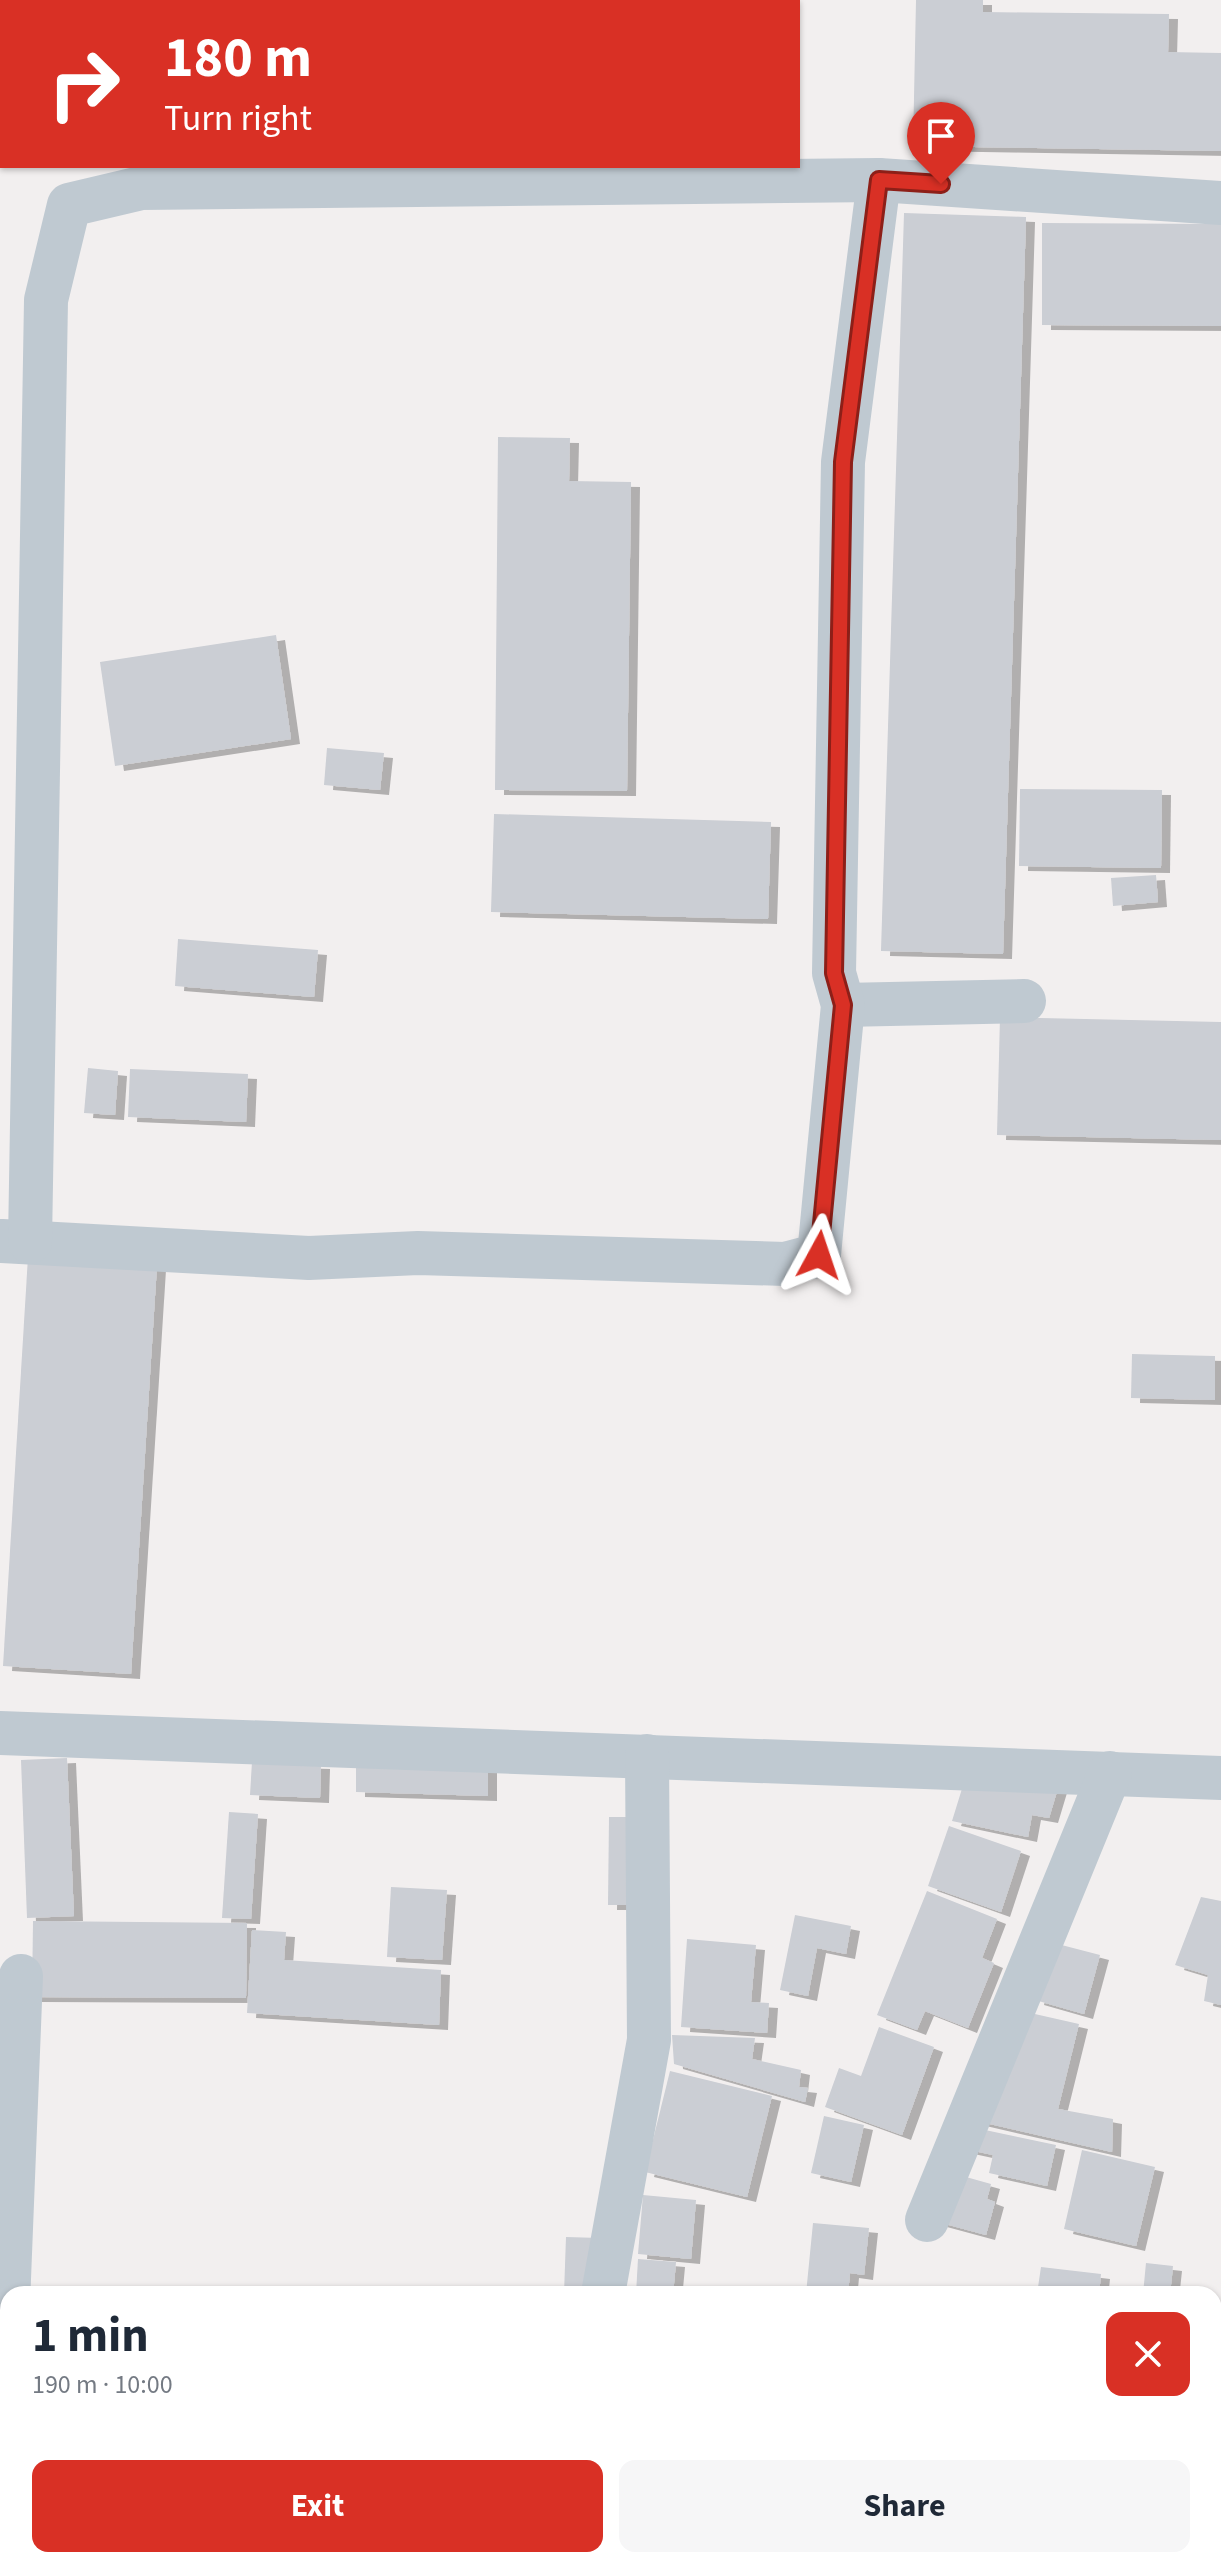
<!DOCTYPE html>
<meta charset="utf-8">
<style>
:root{--surface:#fff;--page:#f6f6f7;--text:#1f2937;--muted:#747a83;--accent:#d93025}
body{margin:0;font-family:"Source Sans 3",sans-serif;background:var(--page);color:var(--text);height:100vh;display:flex;flex-direction:column;font-size:30px;white-space:nowrap}
*{box-sizing:border-box;margin:0}
p{font-size:26px;color:var(--muted)}
.icon{flex:none;width:44px;height:44px;fill:none;stroke:currentColor;stroke-width:2;stroke-linecap:round;stroke-linejoin:round}
.map{position:relative;flex:1;overflow:hidden}
.details{position:absolute;left:0px;top:2286px;width:1222px;height:282px;display:flex;flex-direction:column;background:var(--surface);border-radius:24px 24px 0 0;box-shadow:0 2px 6px #0004}
.details>*{flex:none}
.guide{position:absolute;left:0px;top:0px;width:800px;height:168px;box-shadow:0 2px 6px #0004;background:#d93025;color:#fff;overflow:hidden}
.pin{position:absolute;display:grid;place-items:center;width:68px;height:68px;color:#fff;margin:-82px -34px;border-radius:50% 50% 50% 0;rotate:-45deg;box-shadow:0 0 8px #0007}
.pin .icon{rotate:45deg}
.me{position:absolute;width:88px;margin:-44px;rotate:5deg;stroke-linejoin:round;filter:drop-shadow(0 0 6px #0008)}
.turn{display:flex;align-items:center;gap:28px;height:168px;padding:0 32px;font-size:36px}
.turn .icon{width:104px;height:104px;stroke-width:2.5}
.turn b{display:block;font-size:56px;line-height:68px}
.round{display:grid;place-items:center;flex:none;width:84px;height:84px;border-radius:16px;background:var(--page)}
.head{display:flex;align-items:center;justify-content:space-between;height:136px;padding:0 32px}
h1{font-size:48px;font-weight:700;line-height:60px}
.primary-button{display:flex;gap:16px;margin-top:auto;padding:16px 32px}
.primary-button a{flex:1;height:92px;border-radius:16px;background:var(--accent);color:#fff;font-size:32px;font-weight:700;line-height:92px;text-align:center}
.primary-button a+a{background:var(--page);color:var(--text)}
.map>svg:first-child{display:block}
</style>
<div class="map">
<svg width="1221" height="2567" viewBox="0 0 1221 2567">
<defs>
<filter id="shadow"><feDropShadow dx="9" dy="5" stdDeviation="0" flood-color="#0004"/></filter>
</defs>
<rect width="100%" height="100%" fill="#f2efef"/>
<!-- building -->
<g fill="#cbced4" filter="url(#shadow)">
<path d="M916,0H983V12L1169,14L1168,52L1221,53V151L913,146Z"/>
<path d="M904,213L1026,217L1003,954L881,951Z"/>
<path d="M1042,223L1221,224V326L1042,325Z"/>
<path d="M498,437L570,438L569,481L631,482L627,791L495,790Z"/>
<path d="M276,635L291,739L115,766L100,662Z"/>
<path d="M327,748L384,753L380,790L324,785Z"/>
<path d="M1020,789L1162,790L1161,868L1019,866Z"/>
<path d="M494,814L771,822L768,919L491,912Z"/>
<path d="M1156,875L1158,902L1113,906L1111,878Z"/>
<path d="M178,939L318,950L314,997L175,986Z"/>
<path d="M1000,1017L1221,1022V1140L997,1135Z"/>
<path d="M88,1068L118,1071L115,1115L84,1113Z"/>
<path d="M130,1069L248,1074L246,1122L128,1117Z"/>
<path d="M28,1257L157,1265L131,1674L3,1666Z"/>
<path d="M1132,1354L1215,1356V1400L1131,1398Z"/>
<path d="M67,1758L74,1916L27,1918L21,1760Z"/>
<path d="M252,1762L321,1764L320,1798L250,1795Z"/>
<path d="M356,1762L488,1766V1796L356,1792Z"/>
<path d="M965,1779L1058,1788L1049,1818L1032,1815L1028,1837L952,1821Z"/>
<path d="M229,1812L258,1814L251,1919L222,1918Z"/>
<path d="M609,1817H639L638,1905H608Z"/>
<path d="M949,1826L1021,1851L1001,1912L928,1886Z"/>
<path d="M391,1887L447,1890L442,1960L387,1957Z"/>
<path d="M927,1891L997,1919L982,1958L994,1963L968,2028L925,2011L917,2030L877,2015Z"/>
<path d="M1201,1897L1221,1901V2005L1204,2001L1208,1975L1175,1965Z"/>
<path d="M795,1915L851,1926L846,1954L817,1948L808,1996L780,1990Z"/>
<path d="M33,1921L247,1923L246,1998L32,1997Z"/>
<path d="M252,1930L286,1932L284,1960L441,1970L439,2025L247,2013Z"/>
<path d="M687,1939L756,1945L751,2002L769,2003L767,2033L681,2027Z"/>
<path d="M1050,1942L1100,1955L1084,2014L1035,2000Z"/>
<path d="M1026,2012L1079,2024L1058,2109L1113,2119L1112,2152L977,2121Z"/>
<path d="M879,2027L934,2047L902,2135L825,2107L839,2068L861,2076Z"/>
<path d="M672,2035L755,2038L752,2059L801,2070L799,2087L808,2088L805,2102L674,2064Z"/>
<path d="M670,2071L772,2096L747,2197L645,2172Z"/>
<path d="M824,2116L864,2125L851,2182L811,2173Z"/>
<path d="M971,2127L1056,2145L1047,2186L989,2173L993,2155L965,2149Z"/>
<path d="M1082,2150L1155,2167L1136,2246L1064,2229Z"/>
<path d="M966,2177L991,2184L987,2199L995,2202L986,2235L938,2222Z"/>
<path d="M643,2195L696,2200L691,2259L638,2254Z"/>
<path d="M813,2223L869,2228L864,2275L850,2273L848,2294H806Z"/>
<path d="M566,2237L600,2238L598,2294H564Z"/>
<path d="M638,2259L676,2262L673,2294H636Z"/>
<path d="M1146,2263L1173,2266L1170,2294H1143Z"/>
<path d="M1041,2267L1101,2274L1099,2294H1037Z"/>
<path d="M1214,2531L1221,2532V2558L1214,2556Z"/>
<rect x="58" y="2560" width="96" height="7"/>
<path d="M338,2560H409L407,2567H337Z"/>
<path d="M545,2560H573L572,2567H544Z"/>
<path d="M939,2560H976L974,2567H938Z"/>
<path d="M1108,2560H1155L1153,2567H1131L1108,2563Z"/>
</g>
<g fill="none" stroke-linecap="round" stroke-linejoin="round">
<!-- minor -->
<g stroke="#bfc9d1" stroke-width="44">
<path d="M843,1005L1024,1001"/>
<path d="M2,1241L309,1258L418,1253L785,1264L819,1255L843,1005L834,973L843,462L879,180"/>
<path d="M30,1242L46,300L69,205L141,188L879,180L1221,203"/>
<path d="M0,1733L1221,1778"/>
<path d="M927,2220L1110,1773"/>
<path d="M603,2294L649,2040L647,1756"/>
<path d="M8,2304L21,1976"/>
<path d="M40,2560V2567"/>
<path d="M235,2560L246,2567"/>
<path d="M583,2567V2560"/>
</g>
</g>
<g fill="none" stroke-linecap="round" stroke-linejoin="round">
<!-- route casing -->
<g stroke="#8d1f18" stroke-width="20">
<path id="route" d="M819,1255L843,1005L834,973L843,462L879,180L941,184"/>
</g>
<!-- route -->
<use href="#route" stroke="#d93025" stroke-width="14"/>
</g>
</svg>
<div class="pin" style="left:941px;top:184px;background:#d93025"><svg class="icon" aria-label="arrive" viewBox="0 0 24 24"><path d="M6 21V4h12l-3 4 3 4H6"/></svg></div>
<svg class="me" style="left:819px;top:1255px" viewBox="-20 -20 40 40"><path d="M0-17L14 15 0 8-14 15z" fill="#d93025" stroke="#fff" stroke-width="4"/></svg>
<div class="guide">
<div class="turn"><svg class="icon" aria-label="right" viewBox="0 0 24 24"><path d="M7 20v-9h11M14 6l5 5-5 5"/></svg><div><b>180 m</b>Turn right</div></div>
</div>
<section class="details">
<div class="head"><div><h1>1 min</h1><p>190 m · 10:00</p></div><a class="round" style="background:#d93025;color:#fff"><svg class="icon" aria-label="close" viewBox="0 0 24 24"><path d="M6 6l12 12M18 6L6 18"/></svg></a></div>
<div class="primary-button"><a>Exit</a><a>Share</a></div>
</section>
</div>
